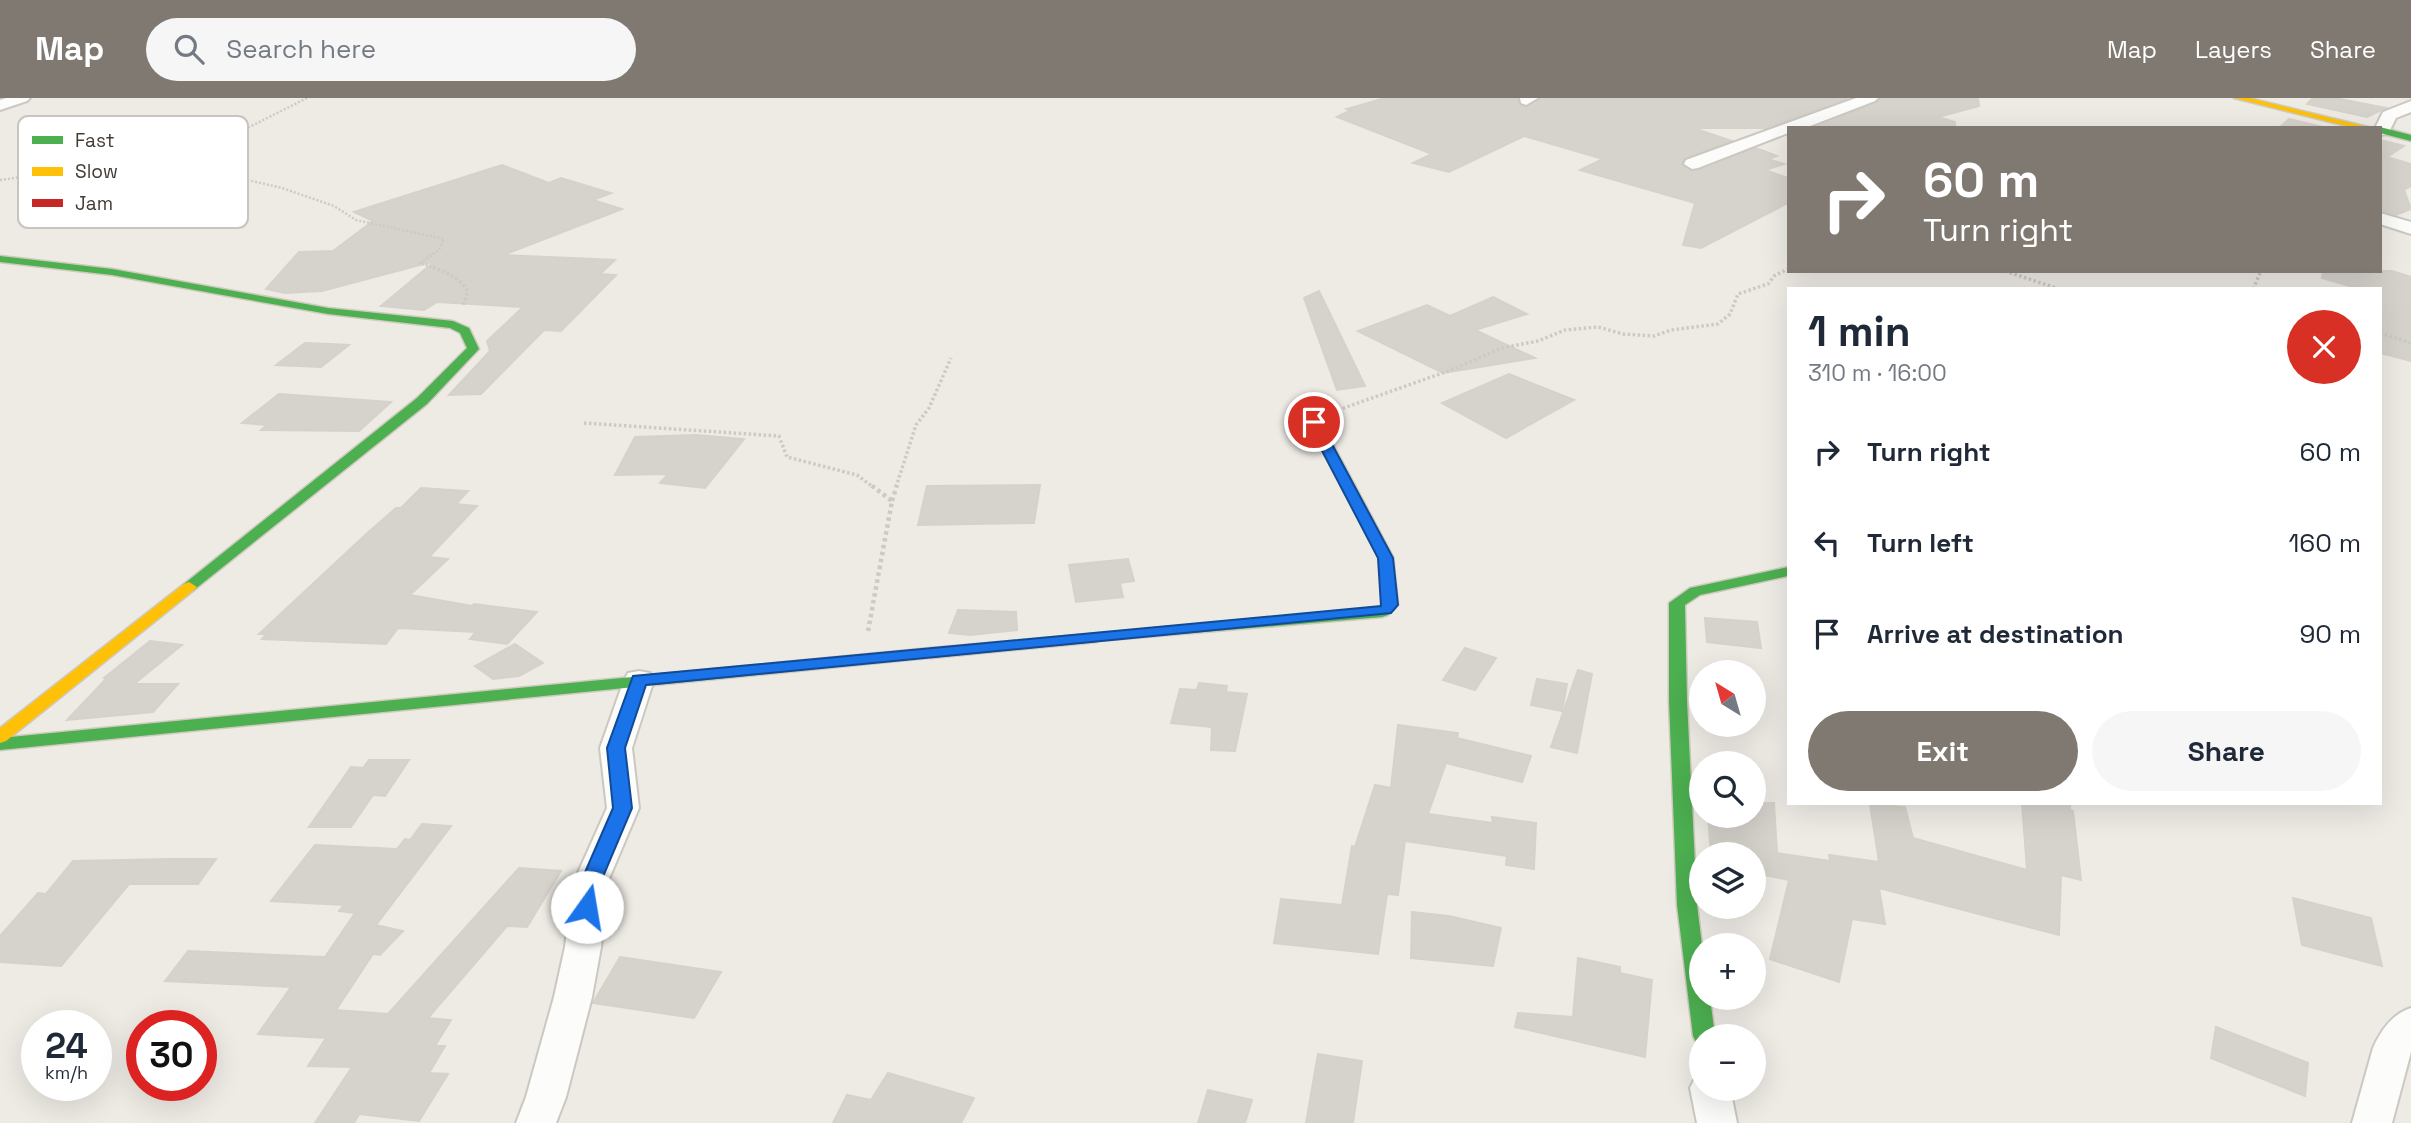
<!DOCTYPE html>
<meta charset="utf-8">
<style>
:root{--surface:#fff;--page:#f6f6f7;--text:#1f2937;--muted:#747a83;--accent:#807971}
body{margin:0;font-family:"Space Grotesk",sans-serif;background:var(--page);color:var(--text);height:100vh;display:flex;flex-direction:column;font-size:26px;white-space:nowrap}
*{box-sizing:border-box;margin:0}
p{font-size:23px;color:var(--muted)}
.icon{flex:none;width:38px;height:38px;fill:none;stroke:currentColor;stroke-width:2;stroke-linecap:round;stroke-linejoin:round}
.map{position:relative;flex:1;overflow:hidden}
.panel{position:absolute;left:1787px;top:189px;width:595px;height:518px;display:flex;flex-direction:column;background:var(--surface);border-radius:0px;box-shadow:0 7px 28px #0002}
.panel>*{flex:none}
.banner{position:absolute;left:1787px;top:28px;width:595px;height:147px;border-radius:0px;box-shadow:0 7px 28px #0002;background:#807971;color:#fff;overflow:hidden}
.needle{width:46px;rotate:323deg}
.controls{position:absolute;left:1689px;top:562px;display:grid;gap:14px}
.controls a{display:grid;place-items:center;width:77px;height:77px;border-radius:50%;background:var(--surface);box-shadow:0 7px 28px #0002;font-size:35px}
.speed{position:absolute;left:21px;top:912px;display:flex;gap:14px;font-size:35px;font-weight:700;text-align:center}
.speed>*{display:grid;place-content:center;width:91px;height:91px;border-radius:50%;background:var(--surface);box-shadow:0 7px 28px #0002;line-height:1}
.speed small{font-size:18px;font-weight:400}
.speed .limit{border:10px solid #d22;background:#fff;color:#111}
.pin{position:absolute;display:grid;place-items:center;width:60px;height:60px;color:#fff;margin:-30px;border:4px solid #fff;border-radius:50%;box-shadow:0 2px 7px #0007}
.me{position:absolute;width:77px;margin:-38px;rotate:13deg;stroke-linejoin:round;filter:drop-shadow(0 0 5px #0008)}
.turn{display:flex;align-items:center;gap:24px;height:147px;padding:0 21px;font-size:32px}
.turn .icon{width:91px;height:91px;stroke-width:2.5}
.turn b{display:block;font-size:49px;line-height:60px}
.round{display:grid;place-items:center;flex:none;width:74px;height:74px;border-radius:37px;background:var(--page)}
.headline{display:flex;align-items:center;justify-content:space-between;height:119px;padding:0 21px}
h1{font-size:42px;font-weight:700;line-height:52px}
.button{display:flex;gap:14px;margin-top:auto;padding:14px 21px}
.button a{flex:1;height:80px;border-radius:42px;background:var(--accent);color:#fff;font-size:28px;font-weight:700;line-height:80px;text-align:center}
.button a+a{background:var(--page);color:var(--text)}
ul{padding:0;list-style:none}
li{display:flex;align-items:center;gap:21px;height:91px;padding:0 21px}
li div{flex:1}
li b{display:block;font-size:26px}
li em{font-style:normal}
header{display:flex;align-items:center;gap:42px;box-sizing:border-box;height:98px;padding:0 35px;background:var(--accent);color:#fff}
header strong{font-size:33px}
nav{display:flex;gap:38px;margin-inline-start:auto;font-size:24px}
.search{width:490px;height:63px;background:var(--page);display:flex;align-items:center;gap:18px;box-sizing:border-box;padding:0 24px;border-radius:38px;color:var(--muted);font-size:26px}
.map>svg:first-child{display:block}
</style>
<header>
<strong>Map</strong>
<div class="search"><svg class="icon" aria-label="search" viewBox="0 0 24 24"><circle cx="10" cy="10" r="6"/><path d="M15 15l6 6"/></svg>Search here</div>
<nav><a>Map</a><a>Layers</a><a>Share</a></nav>
</header>
<div class="map">
<svg width="2411" height="1025" viewBox="0 0 2411 1025">
<rect width="100%" height="100%" fill="#eeebe5"/>
<!-- building -->
<g fill="#d6d2cc" stroke="#d6d2cb" stroke-width="2">
<path d="M1385,0H1518V6L1525,9L1540,0H1848L1767,30H1693L1732,43L1685,60L1681,67L1691,73L1756,50L1777,58L1768,61L1784,66L1765,72L1788,80V105L1701,150L1683,147L1695,105L1580,72L1603,61L1524,38L1449,74L1413,65L1432,56L1337,19L1351,12L1347,11Z"/>
<path d="M1881,0H1978L1979,8L1938,19L1955,24V30H1813L1876,5Z"/>
<path d="M2313,0H2335L2386,10L2367,19L2307,6Z"/>
<path d="M2289,21L2327,30H2279Z"/>
<path d="M2380,42L2404,48L2387,59L2411,66V88L2404,92L2411,111L2396,117L2380,112Z"/>
<path d="M502,67L549,85L561,80L611,95L593,102L622,111L503,157L615,162L600,176L616,177L561,233L544,232L481,296L449,297L490,253L487,243L523,209L437,204L424,212L381,208L435,163L322,193L285,195L266,191L299,154L333,153L373,123L354,114Z"/>
<path d="M2323,173H2392L2411,179V263L2380,255V191H2360L2322,180Z"/>
<path d="M1319,193L1365,288L1337,292L1304,200Z"/>
<path d="M1493,199L1527,216L1475,232L1535,260L1443,275L1358,233L1427,207L1450,218Z"/>
<path d="M305,245L349,247L321,269L276,267Z"/>
<path d="M1509,276L1574,302L1506,340L1442,305Z"/>
<path d="M279,296L391,304L359,333L261,332L267,327L242,325Z"/>
<path d="M696,337L744,341L705,390L660,385L668,376L615,377L635,339Z"/>
<path d="M1040,387L1034,425L918,427L927,388Z"/>
<path d="M421,390L468,393L456,406L477,408L429,459L448,461L410,497L472,508L474,506L537,514L507,546L470,541L476,534L398,530L386,546L262,541L266,536H259L363,439L396,410H401Z"/>
<path d="M1128,461L1134,483L1120,485L1123,499L1076,504L1069,467Z"/>
<path d="M958,512L1016,514L1017,532L970,537L949,535Z"/>
<path d="M1705,520L1757,524L1761,550L1707,544Z"/>
<path d="M150,543L182,547L134,586H178L153,614L67,622L106,581L104,580Z"/>
<path d="M515,546L543,565L519,578L493,581L475,568Z"/>
<path d="M1465,550L1496,560L1475,592L1443,582Z"/>
<path d="M1578,572L1592,576L1577,655L1551,649Z"/>
<path d="M1537,581L1567,586L1562,613L1531,607Z"/>
<path d="M1199,585L1227,588L1226,594L1247,596L1235,653L1211,652L1212,629L1171,625L1180,591L1197,592Z"/>
<path d="M1398,627L1458,635L1457,640L1531,658L1522,684L1446,665L1428,716L1493,725L1492,719L1536,725L1534,771L1506,767L1507,758L1405,743L1398,797L1387,796L1378,856L1274,845L1281,801L1342,807L1352,748L1355,749L1375,687L1391,690Z"/>
<path d="M369,662H409L385,698L373,697L351,729H309L351,669L363,670Z"/>
<path d="M1754,705H1774L1777,755L1830,763L1829,757L1879,764L1870,706L1905,709L1913,740L2027,772L2022,705H2070V712L2073,713L2081,782L2061,777L2059,837L1879,790L1885,826L1852,821L1839,884L1770,861L1789,782L1754,775V756H1711L1708,718L1734,721V718H1754Z"/>
<path d="M422,726L451,728L376,827L403,833L380,857L373,856L336,912L388,916L519,770L561,773L527,829L507,828L428,920L451,922L435,948H445L429,975L448,976L419,1023L359,1016L354,1025H315L352,969L308,968L326,940L258,936L291,889L165,883L188,853L325,859L355,815L339,813L344,807L271,803L315,747L397,751L405,741L410,742Z"/>
<path d="M168,761H216L198,786H129L61,868L0,864V838L38,795L46,796L73,763Z"/>
<path d="M2293,800L2371,820L2382,868L2302,847Z"/>
<path d="M1412,814L1449,818L1501,830L1493,868L1411,860Z"/>
<path d="M620,859L721,874L694,920L593,905Z"/>
<path d="M1578,860L1620,869V875L1652,882L1645,959L1515,929L1518,915L1573,919Z"/>
<path d="M2216,929L2308,965L2305,998L2211,960Z"/>
<path d="M1318,956L1362,963L1353,1025H1306Z"/>
<path d="M888,975L974,1000L961,1025H833L847,997L871,1002Z"/>
<path d="M1208,992L1252,1002L1245,1025H1198Z"/>
</g>
<g fill="none" stroke-linecap="round" stroke-linejoin="round">
<!-- street casing -->
<g stroke="#cbc7c1" stroke-width="4">
<g id="street">
<path d="M6,0H30L27,3L0,12V2Z"/>
<path d="M1520,0H1538L1526,7L1521,5Z"/>
<path d="M1856,0H1878L1875,3L1805,30H1788V35L1698,70L1692,71L1684,66L1686,62Z"/>
<path d="M2411,3V14L2396,20L2388,36L2380,37V30H2375L2383,14Z"/>
<path d="M2380,115L2411,124V136L2380,126Z"/>
<path d="M639,573L650,575L654,582L632,650L639,710L606,788L601,849L592,899L566,999L556,1025H516L526,999L554,899L565,849L572,788L607,710L600,650L624,582L628,575Z"/>
<path d="M2411,910V954L2392,1025H2352L2373,950C2381,932 2392,916 2411,910Z"/>
<path d="M1701,976V990H1730L1737,1025H1697L1690,990L1696,978Z"/>
</g>
</g>
<!-- fast casing -->
<g stroke="#cfcabd" stroke-width="3">
<g id="fast">
<path d="M2380,29L2411,37V43L2380,35Z"/>
<path d="M0,158L112,171L328,210L453,223L469,230L479,251L427,306L194,492L189,494L181,489L184,486L417,300L467,250L460,235L450,230L328,216L112,177L0,164Z"/>
<path d="M1314,320L1321,324L1393,459L1398,507L1388,517L1382,519L1085,544L1083,541L1085,538L1091,536L1378,510L1382,506L1379,459L1307,324Z"/>
<path d="M1788,469V478L1700,497L1685,507L1687,603L1697,807L1702,847L1701,900H1710L1715,938H1701V946L1696,944L1693,938L1677,807L1669,603V505L1690,490Z"/>
<path d="M931,550L939,555L937,559L0,652V640Z"/>
</g>
</g>
<!-- slow casing -->
<g stroke="#cfcabd" stroke-width="3">
<g id="slow">
<path d="M2234,0H2249L2372,30H2355Z"/>
<path d="M189,484L197,489L194,492L6,643L0,645V630L184,486Z"/>
</g>
</g>
<!-- jam casing -->
<g stroke="#cfcabd" stroke-width="3">
<path id="jam" d="M1091,536L1097,538L1099,541L1097,544L931,560L923,555L931,550Z"/>
</g>
<!-- path-far2 -->
<g stroke="#cdcac5" stroke-width="2.5" stroke-dasharray="2 2" stroke-linecap="butt">
<path d="M307,0L168,70L226,77L282,90L334,108L356,122L444,141L439,152L420,165L437,171"/>
<path d="M0,82L130,64L150,67"/>
</g>
<!-- path-far1 -->
<g stroke="#cdcac5" stroke-width="3.5" stroke-dasharray="2.5 2.5" stroke-linecap="butt">
<path d="M433,169C447,175 460,180 468,194L463,207"/>
<path d="M2005,173L2059,191"/>
<path d="M2253,191L2261,173"/>
<path d="M2380,235L2411,245"/>
<path d="M1338,312L1451,272L1502,250L1538,243L1565,232L1598,229L1623,236L1654,238L1671,232L1718,226L1730,216L1738,196L1768,186L1774,178L1788,171"/>
<path d="M584,325L779,338L787,359L857,377L873,389"/>
<path d="M896,389L916,327L929,310L951,260"/>
</g>
<!-- path -->
<g stroke="#cdcac5" stroke-width="4.5" stroke-dasharray="3.5 3.5" stroke-linecap="butt">
<path d="M892,403L897,387"/>
<path d="M868,533L892,403L871,387"/>
</g>
<!-- street -->
<use href="#street" fill="#fcfcfb" fill-rule="evenodd"/>
<!-- fast -->
<use href="#fast" fill="#4caf50" fill-rule="evenodd"/>
<!-- slow -->
<use href="#slow" fill="#ffc107" fill-rule="evenodd"/>
<!-- jam -->
<use href="#jam" fill="#c62828" fill-rule="evenodd"/>
</g>
<!-- route -->
<path fill="#1a73e8" stroke="#114b97" stroke-width="2" d="M1314,320L1320,324L1393,460L1398,507L1391,515L646,587L625,650L632,710L599,788L594,814L587,816L580,814L577,809L579,788L613,710L607,650L633,578L1381,508L1378,460L1307,324Z"/>
<!-- legend -->
<rect x="18" y="18" width="230" height="112" rx="10" fill="#fff" stroke="#c7c4c2" stroke-width="2"/>
<rect x="32" y="38" width="31" height="8" fill="#4caf50"/>
<rect x="32" y="69" width="31" height="9" fill="#ffc107"/>
<rect x="32" y="101" width="31" height="8" fill="#c62828"/>
<g font-size="19" fill="#443c32">
<text x="75" y="49">Fast</text>
<text x="75" y="80">Slow</text>
<text x="75" y="112">Jam</text>
</g>
</svg>
<div class="controls">
<a><svg class="needle" viewBox="-14 -14 28 28"><path d="M0-13l5 13h-10z" fill="#e53935"/><path d="M0 13l5-13h-10z" fill="#747a83"/></svg></a>
<a><svg class="icon" aria-label="search" viewBox="0 0 24 24"><circle cx="10" cy="10" r="6"/><path d="M15 15l6 6"/></svg></a>
<a><svg class="icon" aria-label="layers" viewBox="0 0 24 24"><path d="M12 4l9 5-9 5-9-5zM3 14l9 5 9-5"/></svg></a>
<a>+</a>
<a>−</a>
</div>
<div class="speed"><div>24<small>km/h</small></div><div class="limit">30</div></div>
<div class="pin" style="left:1314px;top:324px;background:#d93025"><svg class="icon" aria-label="arrive" viewBox="0 0 24 24"><path d="M6 21V4h12l-3 4 3 4H6"/></svg></div>
<svg class="me" style="left:587px;top:809px" viewBox="-20 -20 40 40"><circle r="19" fill="#fff"/><path d="M0-13L10 11 0 6-10 11z" fill="#1a73e8"/></svg>
<div class="banner">
<div class="turn"><svg class="icon" aria-label="right" viewBox="0 0 24 24"><path d="M7 20v-9h11M14 6l5 5-5 5"/></svg><div><b>60 m</b>Turn right</div></div>
</div>
<section class="panel">
<div class="headline"><div><h1>1 min</h1><p>310 m · 16:00</p></div><a class="round" style="background:#d93025;color:#fff"><svg class="icon" aria-label="close" viewBox="0 0 24 24"><path d="M6 6l12 12M18 6L6 18"/></svg></a></div>
<ul>
<li><svg class="icon" aria-label="right" viewBox="0 0 24 24"><path d="M7 20v-9h11M14 6l5 5-5 5"/></svg><div><b>Turn right</b></div><em>60 m</em></li>
<li><svg class="icon" aria-label="left" viewBox="0 0 24 24"><path d="M17 20v-9H6M10 6l-5 5 5 5"/></svg><div><b>Turn left</b></div><em>160 m</em></li>
<li><svg class="icon" aria-label="arrive" viewBox="0 0 24 24"><path d="M6 21V4h12l-3 4 3 4H6"/></svg><div><b>Arrive at destination</b></div><em>90 m</em></li>
</ul>
<div class="button"><a>Exit</a><a>Share</a></div>
</section>
</div>
